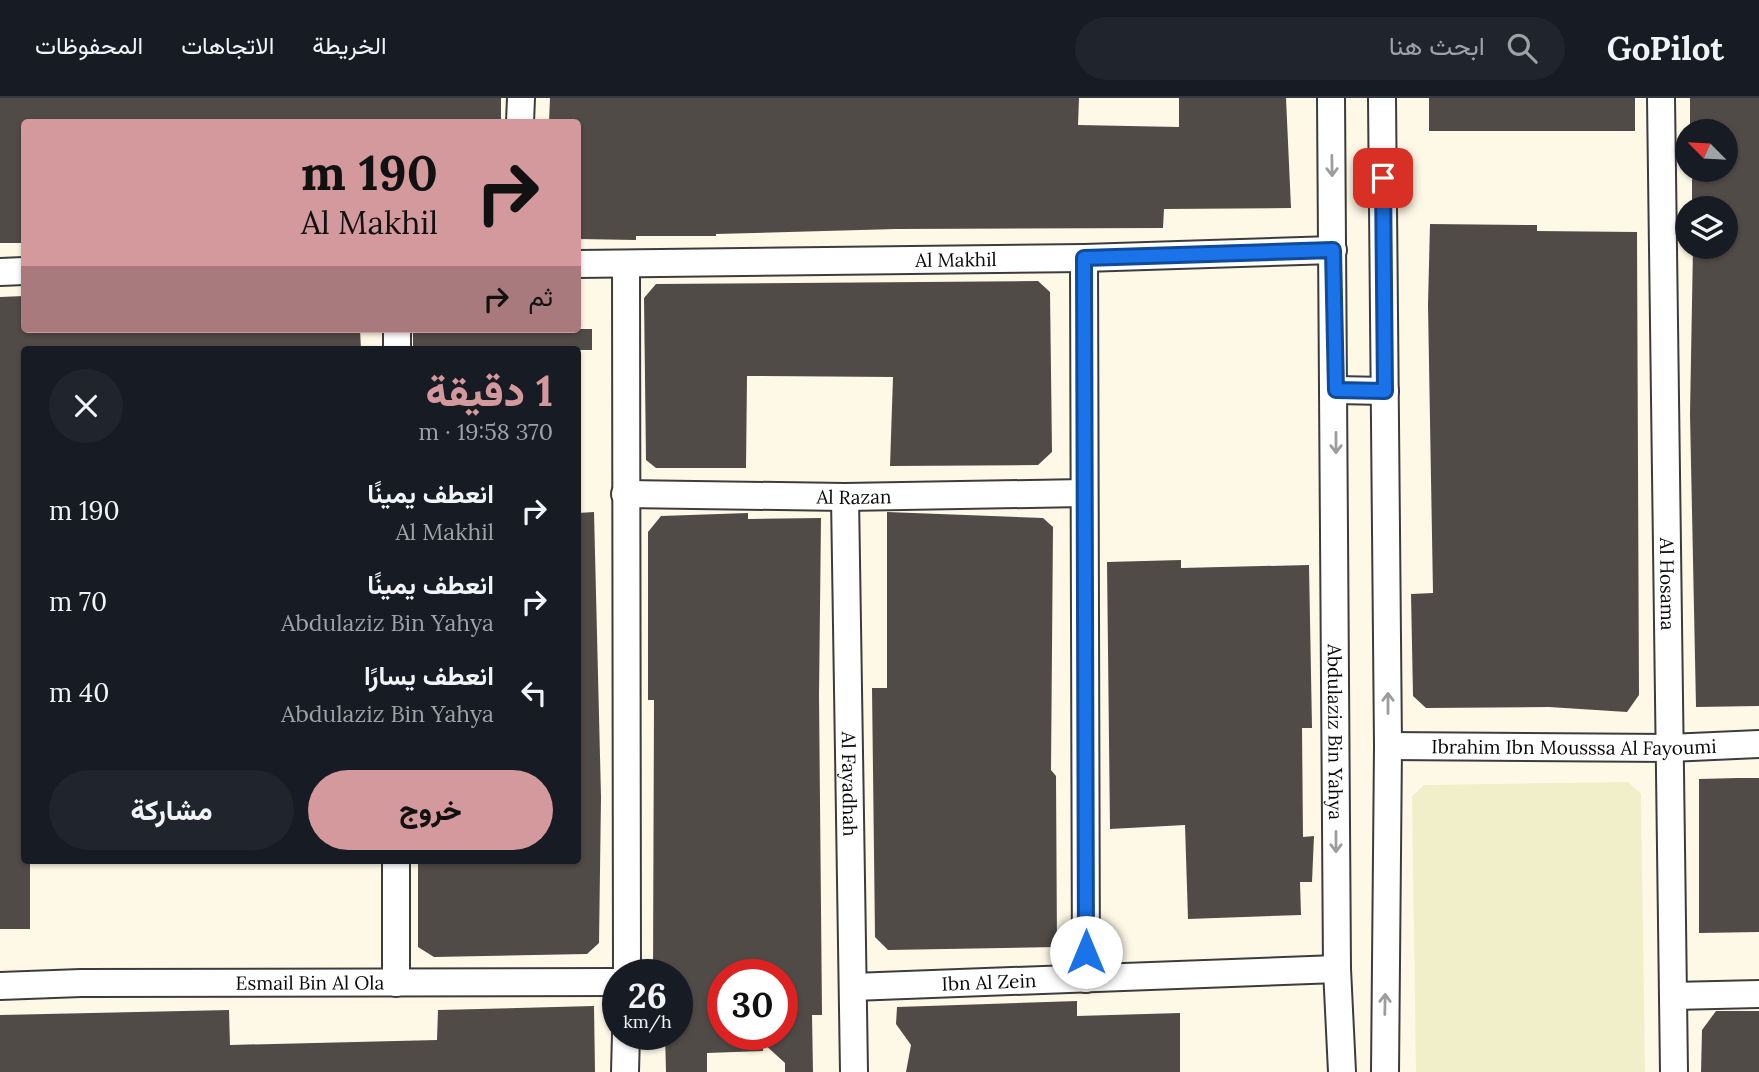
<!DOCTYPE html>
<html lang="ar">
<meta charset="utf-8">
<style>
:root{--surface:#171b24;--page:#20242c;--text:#f1f3f6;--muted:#9ea1a6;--line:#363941;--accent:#d4999d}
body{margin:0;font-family:Lora,Vazirmatn,serif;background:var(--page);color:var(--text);direction:rtl;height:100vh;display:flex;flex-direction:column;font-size:26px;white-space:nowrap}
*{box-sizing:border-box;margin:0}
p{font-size:23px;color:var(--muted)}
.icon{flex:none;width:38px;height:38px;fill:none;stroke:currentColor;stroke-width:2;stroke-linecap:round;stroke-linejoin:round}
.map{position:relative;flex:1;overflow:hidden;direction:ltr}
.panel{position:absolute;left:21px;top:248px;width:560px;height:518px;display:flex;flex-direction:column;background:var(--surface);border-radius:7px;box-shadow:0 2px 5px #0004;direction:rtl}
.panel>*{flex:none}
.top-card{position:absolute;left:21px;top:21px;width:560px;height:214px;border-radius:7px;box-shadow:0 2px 5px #0004;direction:rtl;background:#d4999d;color:#111;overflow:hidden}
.needle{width:46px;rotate:294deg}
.buttons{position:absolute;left:1675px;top:21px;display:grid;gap:14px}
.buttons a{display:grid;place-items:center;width:63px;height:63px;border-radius:50%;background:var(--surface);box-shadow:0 2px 5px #0004;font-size:35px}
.speed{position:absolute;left:602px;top:861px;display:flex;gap:14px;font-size:35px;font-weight:700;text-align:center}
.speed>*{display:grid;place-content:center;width:91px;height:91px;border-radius:50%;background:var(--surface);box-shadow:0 2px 5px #0004;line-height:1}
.speed small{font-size:18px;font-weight:400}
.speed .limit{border:10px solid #d22;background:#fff;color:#111}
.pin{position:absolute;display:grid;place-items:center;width:60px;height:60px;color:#fff;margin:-30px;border-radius:14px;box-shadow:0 4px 10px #0006}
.me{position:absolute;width:77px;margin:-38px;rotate:0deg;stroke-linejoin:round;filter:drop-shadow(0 0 5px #0008)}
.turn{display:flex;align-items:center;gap:24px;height:147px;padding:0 28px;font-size:32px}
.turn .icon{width:91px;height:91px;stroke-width:2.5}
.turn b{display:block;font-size:49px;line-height:60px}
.then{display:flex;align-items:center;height:66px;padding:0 28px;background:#0003;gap:14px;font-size:26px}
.round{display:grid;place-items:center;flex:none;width:74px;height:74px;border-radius:37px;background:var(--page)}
.headline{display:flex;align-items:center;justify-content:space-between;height:119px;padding:0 28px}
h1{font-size:42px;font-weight:800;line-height:52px;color:var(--accent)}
.action{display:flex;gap:14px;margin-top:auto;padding:14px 28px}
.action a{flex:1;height:80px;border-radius:42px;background:var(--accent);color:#111;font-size:28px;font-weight:800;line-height:80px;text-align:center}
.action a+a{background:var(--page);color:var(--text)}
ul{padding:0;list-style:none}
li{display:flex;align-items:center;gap:21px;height:91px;padding:0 28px}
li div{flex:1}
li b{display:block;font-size:26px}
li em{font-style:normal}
header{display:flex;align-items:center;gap:42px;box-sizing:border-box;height:98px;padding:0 35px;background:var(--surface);border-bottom:2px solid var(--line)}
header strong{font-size:33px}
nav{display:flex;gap:38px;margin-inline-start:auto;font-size:24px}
.search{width:490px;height:63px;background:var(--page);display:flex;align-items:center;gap:18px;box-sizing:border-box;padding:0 24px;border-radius:38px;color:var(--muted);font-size:26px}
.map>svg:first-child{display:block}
</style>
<header>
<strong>GoPilot</strong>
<div class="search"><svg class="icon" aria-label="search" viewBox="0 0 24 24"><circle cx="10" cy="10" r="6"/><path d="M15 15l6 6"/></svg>ابحث هنا</div>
<nav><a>الخريطة</a><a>الاتجاهات</a><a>المحفوظات</a></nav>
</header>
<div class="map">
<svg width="1759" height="974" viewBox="0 0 1759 974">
<rect width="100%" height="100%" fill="#fef9e7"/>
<!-- farmland -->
<path fill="#f1eeca" d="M1628,684L1641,696L1645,974H1416L1412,698L1424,687Z"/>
<!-- building -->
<g fill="#514b47" fill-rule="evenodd">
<path d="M0,0H501V24H24V145H0Z"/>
<path d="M550,0H1079L1078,27L1179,29V0H1286L1291,110L1164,111L1163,130L896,131L716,136V138H636V142L578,141V24H549Z"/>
<rect x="1429" y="0" width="206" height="33"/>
<path d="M1690,0H1759V608L1696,609L1690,316L1693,149H1726V110H1692V72L1726,73V33H1690Z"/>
<path d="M1430,126L1537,127V133L1637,134L1639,597L1627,614L1549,609L1426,610L1413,598L1411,496L1433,495L1428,207Z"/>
<path d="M1038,183L1050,194L1052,354L1038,367L890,368L893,279L747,278L746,370H656L646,362L644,200L656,186Z"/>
<path d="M24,198V231H360L361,252H24V763H30V831H0V199Z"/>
<rect x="413" y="231" width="179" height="21"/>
<path d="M594,414L601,699L599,845L587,856L434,859L418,849V763H578V415Z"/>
<path d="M887,414L1043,420L1053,429L1051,672L1056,678L1057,849L888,852L875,839L872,590H887Z"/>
<path d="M748,415V421L821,420L819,597L822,917H812L813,974H785V965L763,945V953L707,955V974H666L665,936H677V877H653L654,602H648V434L661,418ZM723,877H782V936H723Z"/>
<path d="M1181,462V470L1309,467L1312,630H1302L1303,739L1314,738L1312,784H1300L1301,817L1188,821L1185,727L1110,731L1107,464Z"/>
<path d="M1738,680H1759V834L1699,835V681Z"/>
<path d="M1077,903V918L1180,915V974H906L911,947L896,926L897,909Z"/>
<path d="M594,908L595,974H0V917L229,912L230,947L437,942L438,912Z"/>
<path d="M1716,913H1759V974H1701L1702,932Z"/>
</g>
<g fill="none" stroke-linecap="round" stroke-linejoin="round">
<!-- minor casing -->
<g stroke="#3c3c3c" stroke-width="30">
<g id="minor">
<path id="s1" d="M1331,0L1337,871L1342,974"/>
<path d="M1382,0L1388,648L1385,974"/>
<path id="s2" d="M1661,0L1674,974"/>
<path d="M520,24L521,0"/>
<path d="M1084,160L1086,881"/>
<path id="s3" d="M578,166L1084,160L1333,152"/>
<path d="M626,166L627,877"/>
<path d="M0,174L24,173"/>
<path d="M397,252V231"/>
<path d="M1336,292L1385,293"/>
<path id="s4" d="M625,396L845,399L1084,395"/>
<path id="s5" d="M845,399L854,974"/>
<path id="s6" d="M1388,648L1669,650L1759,646"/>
<path d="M396,885V763"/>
<path id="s7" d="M0,888L81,885L618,884"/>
<path id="s8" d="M853,889L1337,871"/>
<path d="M1673,898L1759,896"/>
<path d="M625,974L626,936"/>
</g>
</g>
<!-- minor -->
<use href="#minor" stroke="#fff" stroke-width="26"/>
</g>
<!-- one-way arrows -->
<defs><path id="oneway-shaft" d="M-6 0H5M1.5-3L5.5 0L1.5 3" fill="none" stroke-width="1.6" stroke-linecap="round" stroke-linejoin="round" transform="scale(1.75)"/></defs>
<g stroke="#9d9d9d">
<use href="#oneway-shaft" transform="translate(1332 68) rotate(89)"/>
<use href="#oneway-shaft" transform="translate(1336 345) rotate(90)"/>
<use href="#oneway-shaft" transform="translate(1388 605) rotate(-90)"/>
<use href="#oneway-shaft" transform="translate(1336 744) rotate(90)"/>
<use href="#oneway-shaft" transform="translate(1385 906) rotate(-89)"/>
</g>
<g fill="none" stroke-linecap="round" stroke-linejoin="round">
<!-- route casing -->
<g stroke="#114b97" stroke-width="18">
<path id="route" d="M1086,854L1084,160L1333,152L1336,292L1385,293L1383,80"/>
</g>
<!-- route -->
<use href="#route" stroke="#1a73e8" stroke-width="12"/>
</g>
<g text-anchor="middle" stroke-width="7" stroke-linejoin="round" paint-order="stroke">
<!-- street labels -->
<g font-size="19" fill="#090909" stroke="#fff">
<text dy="7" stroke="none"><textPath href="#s3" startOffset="378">Al Makhil</textPath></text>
<text dy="7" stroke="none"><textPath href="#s4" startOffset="229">Al Razan</textPath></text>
<text dy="7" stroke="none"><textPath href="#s2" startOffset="486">Al Hosama</textPath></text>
<text dy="7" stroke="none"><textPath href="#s1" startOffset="634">Abdulaziz Bin Yahya</textPath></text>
<text dy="7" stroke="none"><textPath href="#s6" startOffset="186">Ibrahim Ibn Mousssa Al Fayoumi</textPath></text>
<text dy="7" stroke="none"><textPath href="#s5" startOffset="287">Al Fayadhah</textPath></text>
<text dy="7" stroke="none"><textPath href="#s8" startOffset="136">Ibn Al Zein</textPath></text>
<text dy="7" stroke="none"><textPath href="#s7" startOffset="310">Esmail Bin Al Ola</textPath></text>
</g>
</g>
</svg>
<div class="buttons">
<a><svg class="needle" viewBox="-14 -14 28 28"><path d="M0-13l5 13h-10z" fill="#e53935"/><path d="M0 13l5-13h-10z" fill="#9ea1a6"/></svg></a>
<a><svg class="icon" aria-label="layers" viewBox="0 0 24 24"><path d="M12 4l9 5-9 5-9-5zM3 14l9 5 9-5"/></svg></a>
</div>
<div class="speed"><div>26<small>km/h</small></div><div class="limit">30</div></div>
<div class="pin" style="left:1383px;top:80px;background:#d93025"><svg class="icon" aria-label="arrive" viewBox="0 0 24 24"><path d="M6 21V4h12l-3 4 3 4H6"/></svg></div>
<svg class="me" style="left:1086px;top:854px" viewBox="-20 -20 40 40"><circle r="19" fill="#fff"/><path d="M0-13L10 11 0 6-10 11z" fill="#1a73e8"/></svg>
<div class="top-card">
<div class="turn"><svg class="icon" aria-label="right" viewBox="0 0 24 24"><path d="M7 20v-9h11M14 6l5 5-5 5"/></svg><div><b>190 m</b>Al Makhil</div></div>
<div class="then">ثم<svg class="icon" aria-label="right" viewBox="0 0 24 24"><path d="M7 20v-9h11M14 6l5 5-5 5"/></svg></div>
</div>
<section class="panel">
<div class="headline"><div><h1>1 دقيقة</h1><p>370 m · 19:58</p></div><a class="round"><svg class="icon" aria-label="close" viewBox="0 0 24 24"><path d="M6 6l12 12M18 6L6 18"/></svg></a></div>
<ul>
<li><svg class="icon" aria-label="right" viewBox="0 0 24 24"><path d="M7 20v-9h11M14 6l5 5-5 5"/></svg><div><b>انعطف يمينًا</b><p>Al Makhil</p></div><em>190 m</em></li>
<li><svg class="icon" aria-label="right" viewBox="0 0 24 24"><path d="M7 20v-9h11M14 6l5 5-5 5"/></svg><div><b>انعطف يمينًا</b><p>Abdulaziz Bin Yahya</p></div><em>70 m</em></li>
<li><svg class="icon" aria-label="left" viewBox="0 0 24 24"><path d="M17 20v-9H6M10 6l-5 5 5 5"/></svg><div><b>انعطف يسارًا</b><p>Abdulaziz Bin Yahya</p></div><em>40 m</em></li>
</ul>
<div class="action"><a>خروج</a><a>مشاركة</a></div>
</section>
</div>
